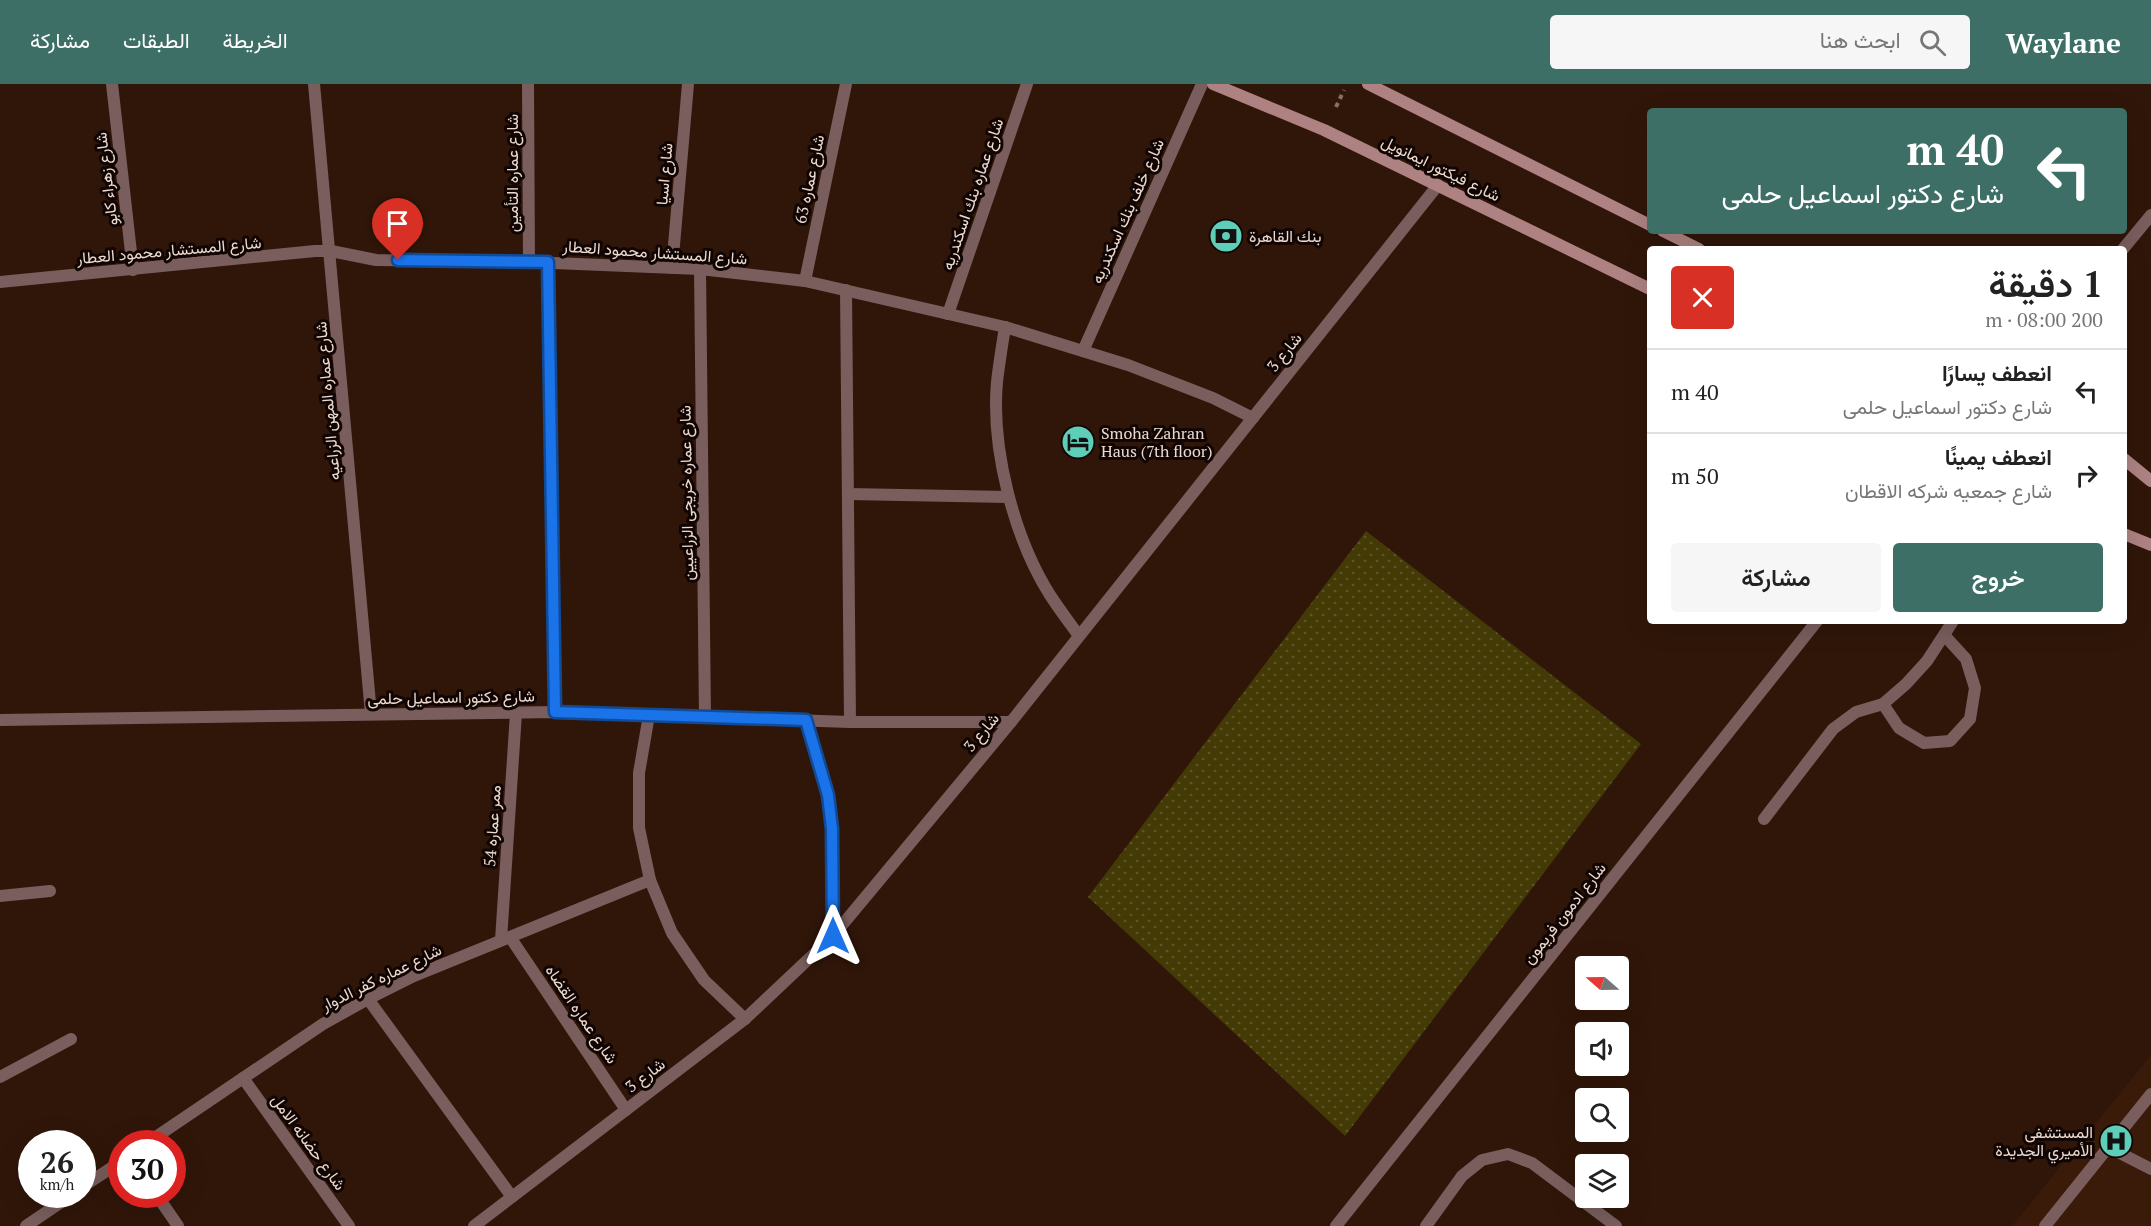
<!DOCTYPE html>
<html lang="ar">
<meta charset="utf-8">
<style>
:root{--surface:#fff;--page:#f6f6f6;--text:#222;--muted:#767676;--line:#e0e0e0;--accent:#3d6f66}
body{margin:0;font-family:"PT Serif",Vazirmatn,serif;background:var(--page);color:var(--text);direction:rtl;height:100vh;display:flex;flex-direction:column;font-size:22px;white-space:nowrap}
*{box-sizing:border-box;margin:0}
p{font-size:20px;color:var(--muted)}
.icon{flex:none;width:33px;height:33px;fill:none;stroke:currentColor;stroke-width:2;stroke-linecap:round;stroke-linejoin:round}
.map{position:relative;flex:1;overflow:hidden;direction:ltr}
.side{position:absolute;left:1647px;top:162px;width:480px;height:378px;display:flex;flex-direction:column;background:var(--surface);border-radius:6px;box-shadow:0 6px 24px #0002;direction:rtl}
.side>*{flex:none}
.hud{position:absolute;left:1647px;top:24px;width:480px;height:126px;border-radius:6px;box-shadow:0 6px 24px #0002;direction:rtl;background:#3d6f66;color:#fff;overflow:hidden}
.needle{width:39px;rotate:290deg}
.controls{position:absolute;left:1575px;top:872px;display:grid;gap:12px}
.controls a{display:grid;place-items:center;width:54px;height:54px;border-radius:6px;background:var(--surface);box-shadow:0 6px 24px #0002;font-size:30px}
.speed{position:absolute;left:18px;top:1046px;display:flex;gap:12px;font-size:30px;font-weight:700;text-align:center}
.speed>*{display:grid;place-content:center;width:78px;height:78px;border-radius:50%;background:var(--surface);box-shadow:0 6px 24px #0002;line-height:1}
.speed small{font-size:15px;font-weight:400}
.speed .limit{border:9px solid #d22;background:#fff;color:#111}
.pin{position:absolute;display:grid;place-items:center;width:51px;height:51px;color:#fff;margin:-62px -26px;border-radius:50% 50% 50% 0;rotate:-45deg;box-shadow:0 0 6px #0007}
.pin .icon{rotate:45deg}
.me{position:absolute;width:66px;margin:-33px;rotate:0deg;stroke-linejoin:round;filter:drop-shadow(0 0 4px #0008)}
.turn{display:flex;align-items:center;gap:21px;height:126px;padding:0 24px;font-size:27px}
.turn .icon{width:78px;height:78px;stroke-width:2.5}
.turn b{display:block;font-size:42px;line-height:51px}
.round{display:grid;place-items:center;flex:none;width:63px;height:63px;border-radius:6px;background:var(--page)}
.head{display:flex;align-items:center;justify-content:space-between;height:102px;padding:0 24px}
h1{font-size:36px;font-weight:600;line-height:45px}
.button{display:flex;gap:12px;margin-top:auto;padding:12px 24px}
.button a{flex:1;height:69px;border-radius:6px;background:var(--accent);color:#fff;font-size:24px;font-weight:600;line-height:69px;text-align:center}
.button a+a{background:var(--page);color:var(--text)}
ul{padding:0;list-style:none}
li{display:flex;align-items:center;gap:18px;height:84px;padding:0 24px;border-top:2px solid var(--line)}
li div{flex:1}
li b{display:block;font-size:22px}
li em{font-style:normal}
header{display:flex;align-items:center;gap:36px;box-sizing:border-box;height:84px;padding:0 30px;background:var(--accent);color:#fff}
header strong{font-size:28px}
nav{display:flex;gap:33px;margin-inline-start:auto;font-size:21px}
.search{width:420px;height:54px;background:var(--page);display:flex;align-items:center;gap:15px;box-sizing:border-box;padding:0 21px;border-radius:6px;color:var(--muted);font-size:22px}
.map>svg:first-child{display:block}
</style>
<header>
<strong>Waylane</strong>
<div class="search"><svg class="icon" aria-label="search" viewBox="0 0 24 24"><circle cx="10" cy="10" r="6"/><path d="M15 15l6 6"/></svg>ابحث هنا</div>
<nav><a>الخريطة</a><a>الطبقات</a><a>مشاركة</a></nav>
</header>
<div class="map">
<svg width="2151" height="1142" viewBox="0 0 2151 1142">
<defs>
<pattern id="park-dots" width="8" height="8" patternUnits="userSpaceOnUse" patternTransform="scale(1.5)"><rect width="8" height="8" fill="#433a06"/><path d="M2 2h.1M6 6h.1" fill="none" stroke="#5e5629" stroke-width="1.8" stroke-linecap="round"/></pattern>
</defs>
<rect width="100%" height="100%" fill="#301609"/>
<!-- built -->
<path fill="#3a1a09" d="M2151,971V1142H2012Z"/>
<!-- park -->
<path fill="url(#park-dots)" d="M1366,447L1641,660L1345,1052L1088,813Z"/>
<g fill="none" stroke-linecap="round" stroke-linejoin="round">
<!-- path -->
<path stroke="#877166" stroke-width="4" stroke-dasharray="4.5 4.5" stroke-linecap="butt" d="M1336,23L1344,6"/>
<!-- service -->
<g stroke="#795e5d" stroke-width="12">
<path d="M1883,620L1899,644L1924,659L1950,657L1970,635L1975,604L1966,575L1945,552"/>
<path d="M1764,735L1833,645L1856,628L1883,620L1906,600L1927,577L1953,537"/>
<path d="M2108,1063L2151,1085"/>
<path d="M1426,1142L1462,1092L1482,1076L1508,1070L1532,1079L1616,1142"/>
<path d="M2045,1142L2151,1010"/>
</g>
<!-- minor -->
<g stroke="#795e5d" stroke-width="12">
<path d="M112,0L133,186"/>
<path d="M314,0L371,630"/>
<path d="M528,0L529,178"/>
<path d="M548,178L555,628"/>
<path d="M672,184L688,0"/>
<path d="M700,185L705,633"/>
<path d="M805,197L846,0"/>
<path d="M0,198L315,167H331L376,176L529,178L700,185L805,197L1005,243L1128,281L1213,314L1253,334"/>
<path d="M846,206L850,638"/>
<path d="M948,230L1027,0"/>
<path d="M1005,243C1002,262 999,280 997,298C991,365 1014,454 1050,511C1059,525 1069,538 1079,552"/>
<path d="M1083,267L1202,0"/>
<path d="M848,410L1008,413"/>
<path d="M649,631L639,689V744L650,796L672,849L704,896L745,935"/>
<path d="M0,636L555,628L850,638H1011"/>
<path d="M806,636L828,711L832,745L833,852"/>
<path d="M0,812L50,807"/>
<path d="M510,853L626,1026"/>
<path d="M501,856L516,629"/>
<path d="M368,915L512,1113"/>
<path d="M0,993L71,955"/>
<path d="M243,994L349,1142"/>
<path d="M147,1059L323,940L368,915L414,892L650,796"/>
<path d="M82,1103L122,1077"/>
<path d="M156,1110L178,1142"/>
<path d="M26,1142L73,1110"/>
<path d="M474,1142L745,935L833,852L1011,638L1438,101"/>
</g>
<!-- tertiary -->
<g stroke="#795e5d" stroke-width="12">
<path d="M2123,165L2151,131"/>
<path d="M1336,1142L1817,537"/>
</g>
<!-- secondary -->
<g stroke="#ae8282" stroke-width="12">
<path d="M1213,0L1324,46L1650,205"/>
<path d="M1368,0L1650,141"/>
<path d="M1663,147L1699,165"/>
<path d="M2124,375L2151,397"/>
<path d="M2124,450L2151,461"/>
</g>
</g>
<g fill="none" stroke-linecap="round" stroke-linejoin="round">
<!-- route casing -->
<g stroke="#114b97" stroke-width="15">
<path id="route" d="M398,176L548,178L555,628L806,636L828,711L832,745L833,852"/>
</g>
<!-- route -->
<use href="#route" stroke="#1a73e8" stroke-width="10"/>
</g>
<!-- icons -->
<defs>
<g id="bank-disc" transform="scale(1.725)"><circle r="9.5" fill="#5eceb8" stroke="#100502"/><path d="M-6-4H6V4H-6ZM0-2.3a2.3 2.3 0 1 0 0 4.6a2.3 2.3 0 1 0 0-4.6Z" fill="#111"/></g>
<g id="hotel-disc" transform="scale(1.725)"><circle r="9.5" fill="#5eceb8" stroke="#100502"/><path d="M-6-4.5h1.5V1H6V5H4.5V3h-9V5H-6ZM-4 0a1.8 1.8 0 1 1 3.6 0ZM.5 0V-2.5h3Q6-2.5 6 0Z" fill="#111"/></g>
<g id="hospital-disc" transform="scale(1.725)"><circle r="9.5" fill="#5eceb8" stroke="#100502"/><path d="M-5-5h3v3.5h4V-5h3V5h-3V1.5h-4V5h-3Z" fill="#111"/></g>
</defs>
<g fill-rule="evenodd">
<use href="#bank-disc" x="1226" y="152"/>
<use href="#hotel-disc" x="1078" y="358"/>
<use href="#hospital-disc" x="2116" y="1057"/>
</g>
<g text-anchor="middle" stroke-width="6" stroke-linejoin="round" paint-order="stroke">
<!-- street labels -->
<g font-size="16" fill="#ecdad1" stroke="#100502">
<text transform="translate(1441 84) rotate(26)" y="6">شارع فيكتور ايمانويل</text>
<text transform="translate(512 89) rotate(-90)" y="6">شارع عماره التأمين</text>
<text transform="translate(664 90) rotate(-85)" y="6">شارع اسيا</text>
<text transform="translate(106 95) rotate(-97)" y="6">شارع زهراء كابو</text>
<text transform="translate(809 95) rotate(-78)" y="6">شارع عماره 63</text>
<text transform="translate(972 110) rotate(-71)" y="6">شارع عماره بنك اسكندريه</text>
<text transform="translate(1127 127) rotate(-66)" y="6">شارع خلف بنك اسكندريه</text>
<text transform="translate(169 166) rotate(-5)" y="6">شارع المستشار محمود العطار</text>
<text transform="translate(655 168) rotate(4)" y="6">شارع المستشار محمود العطار</text>
<text transform="translate(1284 268) rotate(-51)" y="6">شارع 3</text>
<text transform="translate(327 317) rotate(-95)" y="6">شارع عماره المهن الزراعيه</text>
<text transform="translate(686 409) rotate(-91)" y="6">شارع عماره خريجى الزراعيين</text>
<text transform="translate(451 613) rotate(-1)" y="6">شارع دكتور اسماعيل حلمى</text>
<text transform="translate(981 648) rotate(-50)" y="6">شارع 3</text>
<text transform="translate(492 742) rotate(-86)" y="6">ممر عماره 54</text>
<text transform="translate(1564 829) rotate(-52)" y="6">شارع ادمون فريمون</text>
<text transform="translate(381 893) rotate(-26)" y="6">شارع عماره كفر الدوار</text>
<text transform="translate(582 930) rotate(56)" y="6">شارع عماره القضاه</text>
<text transform="translate(645 991) rotate(-37)" y="6">شارع 3</text>
<text transform="translate(309 1058) rotate(54)" y="6">شارع حضانه الامل</text>
</g>
<!-- poi labels -->
<g font-size="16" fill="#ecdad1" stroke="#100502" text-anchor="start">
<text x="1249" y="158">بنك القاهرة</text>
<text x="1101" y="355">Smoha Zahran<tspan x="1101" dy="18">Haus (7th floor)</tspan></text>
<text x="2093" y="1054" text-anchor="end">المستشفى<tspan x="2093" dy="18">الأميري الجديدة</tspan></text>
</g>
</g>
</svg>
<div class="controls">
<a><svg class="needle" viewBox="-14 -14 28 28"><path d="M0-13l5 13h-10z" fill="#e53935"/><path d="M0 13l5-13h-10z" fill="#767676"/></svg></a>
<a><svg class="icon" aria-label="sound" viewBox="0 0 24 24"><path d="M4 9h4l5-4v14l-5-4H4zM17 9q2 3 0 6"/></svg></a>
<a><svg class="icon" aria-label="search" viewBox="0 0 24 24"><circle cx="10" cy="10" r="6"/><path d="M15 15l6 6"/></svg></a>
<a><svg class="icon" aria-label="layers" viewBox="0 0 24 24"><path d="M12 4l9 5-9 5-9-5zM3 14l9 5 9-5"/></svg></a>
</div>
<div class="speed"><div>26<small>km/h</small></div><div class="limit">30</div></div>
<div class="pin" style="left:398px;top:176px;background:#d93025"><svg class="icon" aria-label="arrive" viewBox="0 0 24 24"><path d="M6 21V4h12l-3 4 3 4H6"/></svg></div>
<svg class="me" style="left:833px;top:852px" viewBox="-20 -20 40 40"><path d="M0-17L14 15 0 8-14 15z" fill="#1a73e8" stroke="#fff" stroke-width="4"/></svg>
<div class="hud">
<div class="turn"><svg class="icon" aria-label="left" viewBox="0 0 24 24"><path d="M17 20v-9H6M10 6l-5 5 5 5"/></svg><div><b>40 m</b>شارع دكتور اسماعيل حلمى</div></div>
</div>
<section class="side">
<div class="head"><div><h1>1 دقيقة</h1><p>200 m · 08:00</p></div><a class="round" style="background:#d93025;color:#fff"><svg class="icon" aria-label="close" viewBox="0 0 24 24"><path d="M6 6l12 12M18 6L6 18"/></svg></a></div>
<ul>
<li><svg class="icon" aria-label="left" viewBox="0 0 24 24"><path d="M17 20v-9H6M10 6l-5 5 5 5"/></svg><div><b>انعطف يسارًا</b><p>شارع دكتور اسماعيل حلمى</p></div><em>40 m</em></li>
<li><svg class="icon" aria-label="right" viewBox="0 0 24 24"><path d="M7 20v-9h11M14 6l5 5-5 5"/></svg><div><b>انعطف يمينًا</b><p>شارع جمعيه شركه الاقطان</p></div><em>50 m</em></li>
</ul>
<div class="button"><a>خروج</a><a>مشاركة</a></div>
</section>
</div>
